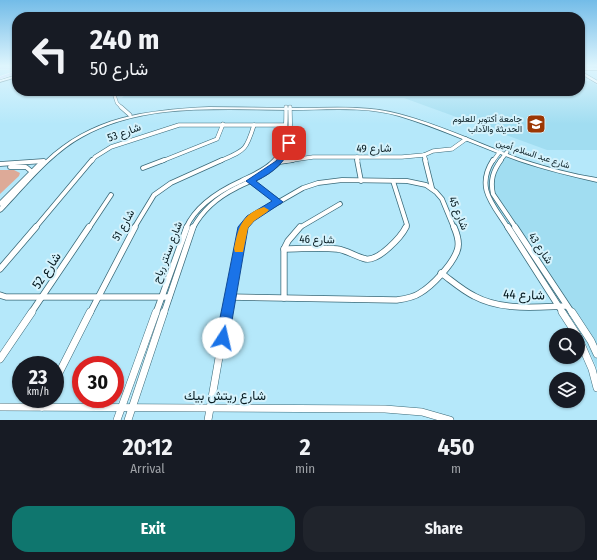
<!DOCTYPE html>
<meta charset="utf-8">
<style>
:root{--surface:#171b24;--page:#20242c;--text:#f1f3f6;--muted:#9ea1a6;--accent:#0f766e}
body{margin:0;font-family:"Fira Sans Condensed",Vazirmatn,sans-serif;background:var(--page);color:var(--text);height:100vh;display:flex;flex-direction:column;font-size:15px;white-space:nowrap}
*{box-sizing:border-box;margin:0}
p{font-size:13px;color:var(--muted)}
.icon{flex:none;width:22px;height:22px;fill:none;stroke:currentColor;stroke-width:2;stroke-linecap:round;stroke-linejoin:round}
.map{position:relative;height:420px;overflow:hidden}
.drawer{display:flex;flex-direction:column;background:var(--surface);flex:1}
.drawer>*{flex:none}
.top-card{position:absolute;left:12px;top:12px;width:573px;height:84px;border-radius:16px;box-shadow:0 1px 3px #0004;background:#171b24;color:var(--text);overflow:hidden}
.buttons{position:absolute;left:549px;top:328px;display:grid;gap:8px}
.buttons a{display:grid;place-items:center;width:36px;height:36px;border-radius:50%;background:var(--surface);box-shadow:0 1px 3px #0004;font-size:20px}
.speed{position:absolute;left:12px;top:356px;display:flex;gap:8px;font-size:20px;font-weight:700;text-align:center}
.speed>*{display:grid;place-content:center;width:52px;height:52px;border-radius:50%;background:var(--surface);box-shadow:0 1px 3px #0004;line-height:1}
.speed small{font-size:10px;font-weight:400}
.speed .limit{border:6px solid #d22;background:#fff;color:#111}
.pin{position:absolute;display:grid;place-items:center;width:34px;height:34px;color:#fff;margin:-17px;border-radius:8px;box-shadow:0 2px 6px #0006}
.me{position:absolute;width:44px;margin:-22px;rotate:10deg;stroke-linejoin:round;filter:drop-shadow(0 0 3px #0008)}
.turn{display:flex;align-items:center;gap:14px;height:84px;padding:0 12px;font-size:18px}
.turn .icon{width:52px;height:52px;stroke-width:2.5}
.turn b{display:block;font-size:28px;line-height:34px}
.eta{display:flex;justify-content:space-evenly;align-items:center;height:68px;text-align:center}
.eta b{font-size:24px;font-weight:700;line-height:28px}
.button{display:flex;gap:8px;margin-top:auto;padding:8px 12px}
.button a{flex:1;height:46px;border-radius:16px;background:var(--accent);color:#fff;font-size:16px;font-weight:700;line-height:46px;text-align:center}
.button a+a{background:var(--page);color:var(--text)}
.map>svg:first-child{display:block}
</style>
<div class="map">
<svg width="597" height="420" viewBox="0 0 597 420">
<rect width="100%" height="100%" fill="#b5e8fa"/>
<!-- built -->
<g fill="#a1ddf1">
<path d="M580,81H590L597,85V150H547L404,98H122L128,91H580Z"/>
<path d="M503,152L557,171L597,178V368L588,347L578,329L492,199L488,190L487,181L489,173Z"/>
</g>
<!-- green -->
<g fill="#ddaa98">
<path d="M321,91H364L365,94H322Z"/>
<path d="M0,170H14L20,173L19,176L0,194Z"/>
</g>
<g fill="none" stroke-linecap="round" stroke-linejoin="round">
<!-- minor-far4 casing -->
<g stroke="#3a6a79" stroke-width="3.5">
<g id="minor-far4">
<path d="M580,72L597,82"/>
<path d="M113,91L117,103L122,108"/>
</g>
</g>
<!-- minor-far3 casing -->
<g stroke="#3a6a79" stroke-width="4.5">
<g id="minor-far3">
<path d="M121,107L130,115"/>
<path d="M424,155L426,161"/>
<path d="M357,157L358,161"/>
<path d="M92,161L95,157L111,147L179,125H285"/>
<path d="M162,161L217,139L223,124"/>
<path d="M220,161C245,150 246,151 254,125"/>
<path d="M274,161C287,145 286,127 286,107"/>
<path d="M280,161C293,146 290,125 290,107"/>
<path d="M286,161L313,157H402L424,155L433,151L452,149L466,139"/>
<path d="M493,161L501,150"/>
<path d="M500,161L507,152"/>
</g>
</g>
<!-- minor-far2 casing -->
<g stroke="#3a6a79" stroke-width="5.5">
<g id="minor-far2">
<path d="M357,160L361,181"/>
<path d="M425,160L432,188"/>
<path d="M493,160C475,188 493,204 508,228"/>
<path d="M501,160C493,171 490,180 493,194L516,228"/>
<path d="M279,162L293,160"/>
<path d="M0,164L44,161"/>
<path d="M10,167H26L32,172"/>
<path d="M143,168L164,160"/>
<path d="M249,180L279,202"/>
<path d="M393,181L407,225L405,228"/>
<path d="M35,228L92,160"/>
<path d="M89,228L111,195"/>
<path d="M134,228L154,195L171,183L222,160"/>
<path d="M186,228C196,205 219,191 241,181C253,175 266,170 275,160"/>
<path d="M193,228C202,211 218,197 236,188C252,180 269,174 281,160"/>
<path d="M243,228L251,218L303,188L318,183L342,180L407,181L426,185L436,192L442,199L454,228"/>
<path d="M299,228L340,204"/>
</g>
</g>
<!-- minor-far1 casing -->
<g stroke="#3a6a79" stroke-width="7">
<g id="minor-far1">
<path d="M508,227L563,313"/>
<path d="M515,227L572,313"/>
<path d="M284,249C301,249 320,247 337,249C347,250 356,257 366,259C379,261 401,237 406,227"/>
<path d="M0,269L36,227"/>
<path d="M441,273C452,281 462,290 474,296C502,311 535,307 566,306"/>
<path d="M0,295L6,297H169"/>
<path d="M230,297L396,300C404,299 413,298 420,293C432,286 452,265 457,251C460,244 457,234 454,227"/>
<path d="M284,298V249L288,241L300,227"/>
<path d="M31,313L89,227"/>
<path d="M90,313L135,227"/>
<path d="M156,313L187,227"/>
<path d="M164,313L193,227"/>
<path d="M227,313L243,227"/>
</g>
</g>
<!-- minor casing -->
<g stroke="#3a6a79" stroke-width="8">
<g id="minor">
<path d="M562,312L577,335"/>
<path d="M572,312L591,341L597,354"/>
<path d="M578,337L592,369L597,388"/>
<path d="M0,359L32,312"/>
<path d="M55,381L90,312"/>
<path d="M0,407L385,409L422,412L450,420"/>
<path d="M42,407L46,399"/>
<path d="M117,420L156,312"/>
<path d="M128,420L164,312"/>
<path d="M208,420L227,312"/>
</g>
</g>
<!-- tertiary casing -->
<g stroke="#3a6a79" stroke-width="1.5">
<g id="tertiary">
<rect x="580" y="68" width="17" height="2"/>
<path d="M17,75V77L0,82V80Z"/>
<path d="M209,107C238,107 267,108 297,108C331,108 366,105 399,114C441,125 480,144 521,159C546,167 571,174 597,178V182C571,176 545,170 519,161C479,147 440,128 399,116C364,106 326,110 290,110C220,110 145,102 82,137C52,153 25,187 2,211L0,212V207L1,205L0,206V201L41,160H43L45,161C92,116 147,110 209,107Z"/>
</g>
</g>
<!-- trunk casing -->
<g stroke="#fff" stroke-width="1">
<g id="trunk">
<path d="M580,66H597V67L580,68Z"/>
<path d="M0,67L17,68V70L0,69Z"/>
<path d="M17,71V73L0,79V77Z"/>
</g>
</g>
<!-- minor-far4 -->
<use href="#minor-far4" stroke="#fff" stroke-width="2.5"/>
<!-- minor-far3 -->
<use href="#minor-far3" stroke="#fff" stroke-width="3.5"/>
<!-- minor-far2 -->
<use href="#minor-far2" stroke="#fff" stroke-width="4"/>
<!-- minor-far1 -->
<use href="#minor-far1" stroke="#fff" stroke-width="5.5"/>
<!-- minor -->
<use href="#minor" stroke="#fff" stroke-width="7"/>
<!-- tertiary -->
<use href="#tertiary" fill="#fff" fill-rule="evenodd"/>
<!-- trunk -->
<use href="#trunk" fill="#d4d8fc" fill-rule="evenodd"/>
</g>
<!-- sky -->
<linearGradient id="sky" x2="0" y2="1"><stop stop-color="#73bce8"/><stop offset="0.53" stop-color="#def5fd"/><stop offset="1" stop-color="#def5fd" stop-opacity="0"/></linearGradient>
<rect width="597" height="124" fill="url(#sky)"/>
<!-- route -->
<path fill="#1a73e8" stroke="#114b97" d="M286,141H289L292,143C286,162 274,172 256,181L283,202L254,221L248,228L229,338L227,343L223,344L218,343L216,338L238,227L247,216L272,201L246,181L276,161L281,154Z"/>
<!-- slow -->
<path fill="#f59e0b" d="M264,207L269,210L267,212L254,221L248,228L243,252H235L234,249C238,229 241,214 264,207Z"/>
<!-- icons -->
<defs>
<g id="university-square" transform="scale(1)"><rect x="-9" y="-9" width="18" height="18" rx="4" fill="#9c3704" stroke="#d4f2fc"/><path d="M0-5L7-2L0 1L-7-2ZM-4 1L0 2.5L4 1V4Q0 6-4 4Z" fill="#fff"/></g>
</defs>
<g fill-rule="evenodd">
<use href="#university-square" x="536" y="124"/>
</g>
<g text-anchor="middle" stroke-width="4" stroke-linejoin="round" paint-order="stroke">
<!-- far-poi labels -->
<g font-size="9" fill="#061a20" stroke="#d4f2fc" text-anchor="end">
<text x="522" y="122">جامعة أكتوبر للعلوم<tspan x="522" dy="10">الحديثة والآداب</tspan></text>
</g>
<!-- far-street labels -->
<g font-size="9" fill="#061a20" stroke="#d4f2fc">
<text transform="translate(533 154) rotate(18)" y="3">شارع عبد السلام أمين</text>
</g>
<!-- street labels -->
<g font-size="11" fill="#061a20" stroke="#d4f2fc">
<text transform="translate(124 132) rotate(-20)" y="4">شارع 53</text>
<text transform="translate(374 148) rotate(-1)" y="4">شارع 49</text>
<text transform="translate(459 213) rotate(67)" y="4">شارع 45</text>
<text transform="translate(123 225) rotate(-61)" y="4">شارع 51</text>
<text transform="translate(317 239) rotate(1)" y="4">شارع 46</text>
<text transform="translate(541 248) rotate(56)" y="4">شارع 43</text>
<text transform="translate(167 252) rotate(-69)" y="4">شارع سنتر رباح</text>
</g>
<!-- near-street labels -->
<g font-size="13" fill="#061a20" stroke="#d4f2fc">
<text transform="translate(46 270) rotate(-56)" y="5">شارع 52</text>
<text transform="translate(524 294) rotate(2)" y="5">شارع 44</text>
<text x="225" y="400">شارع ريتش بيك</text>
</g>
</g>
</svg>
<div class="buttons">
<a><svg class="icon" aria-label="search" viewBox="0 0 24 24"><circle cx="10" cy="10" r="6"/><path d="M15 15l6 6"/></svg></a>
<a><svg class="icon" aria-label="layers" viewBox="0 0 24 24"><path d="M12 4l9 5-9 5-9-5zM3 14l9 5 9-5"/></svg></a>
</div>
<div class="speed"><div>23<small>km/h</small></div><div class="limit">30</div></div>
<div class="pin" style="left:289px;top:143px;background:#d93025"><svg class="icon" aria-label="arrive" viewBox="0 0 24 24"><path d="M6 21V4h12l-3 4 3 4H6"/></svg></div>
<svg class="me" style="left:223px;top:338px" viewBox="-20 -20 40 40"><circle r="19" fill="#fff"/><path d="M0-13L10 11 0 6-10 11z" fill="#1a73e8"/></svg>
<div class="top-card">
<div class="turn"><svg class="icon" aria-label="left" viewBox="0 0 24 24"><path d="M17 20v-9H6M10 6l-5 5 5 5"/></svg><div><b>240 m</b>شارع 50</div></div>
</div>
</div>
<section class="drawer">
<div class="eta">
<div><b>20:12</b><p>Arrival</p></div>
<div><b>2</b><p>min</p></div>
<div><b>450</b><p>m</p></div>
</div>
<div class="button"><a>Exit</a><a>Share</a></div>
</section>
